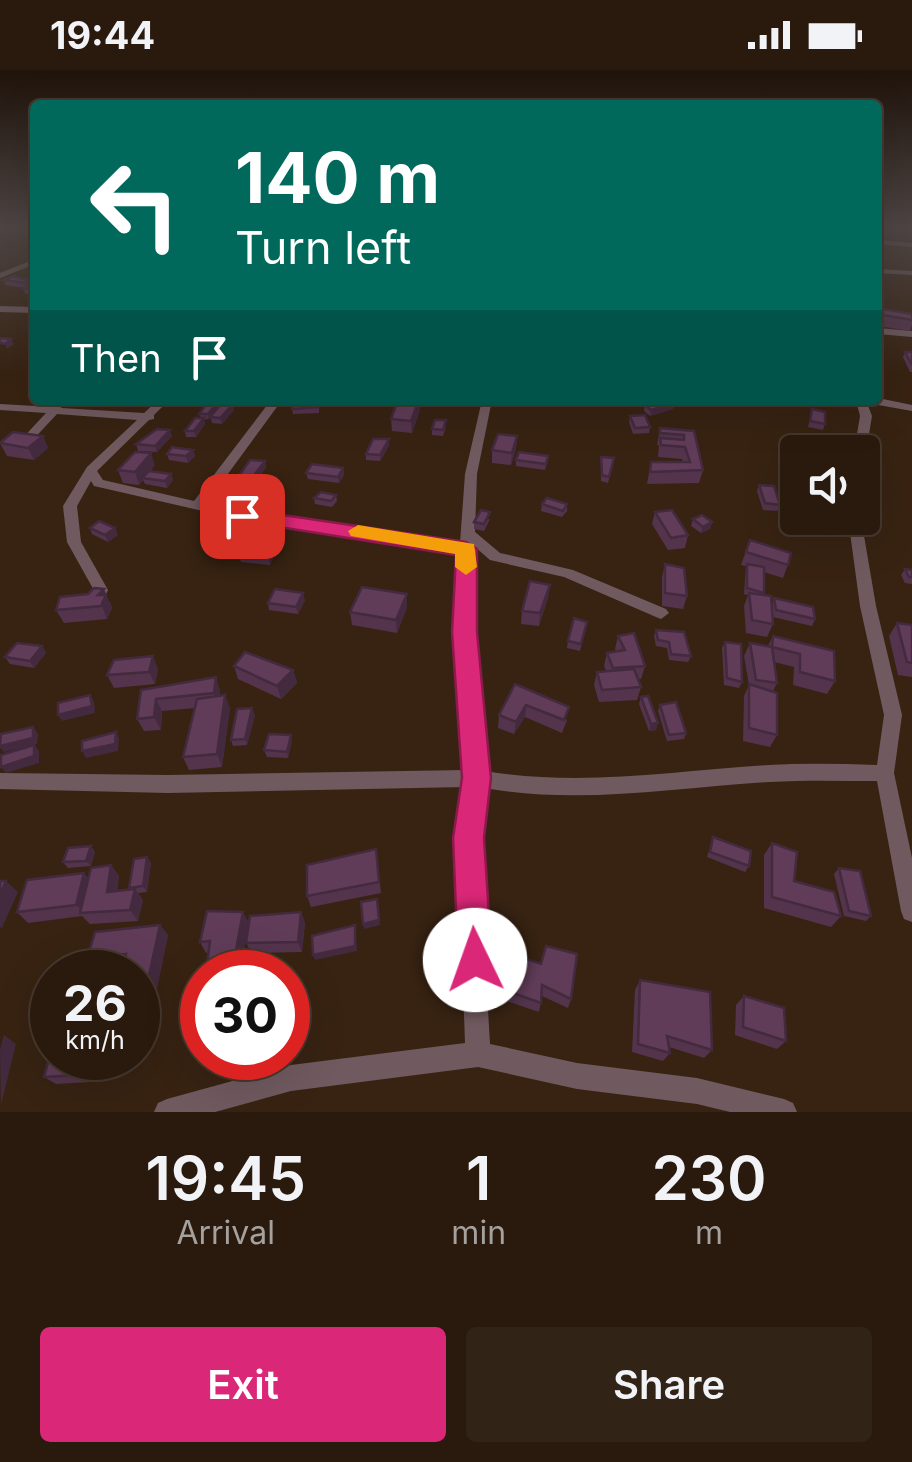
<!DOCTYPE html>
<style>
:root{--surface:#2a1a0e;--page:#322317;--text:#f1f3f6;--muted:#a5a19e;--line:#46382e;--accent:#db2777}
body{margin:0;font-family:Inter,sans-serif;background:var(--page);color:var(--text);height:100vh;display:flex;flex-direction:column;font-size:38px;white-space:nowrap}
*{box-sizing:border-box;margin:0}
p{font-size:32px;color:var(--muted)}
.icon{flex:none;width:55px;height:55px;fill:none;stroke:currentColor;stroke-width:2;stroke-linecap:round;stroke-linejoin:round}
.map{position:relative;height:1042px;overflow:hidden}
.details{display:flex;flex-direction:column;background:var(--surface);flex:1}
.details>*{flex:none}
.guide{position:absolute;left:30px;top:30px;width:852px;height:305px;border-radius:10px;box-shadow:0 10px 40px #0002,0 0 0 2px var(--line);background:#00695c;color:#fff;overflow:hidden}
.fabs{position:absolute;left:780px;top:365px;display:grid;gap:20px}
.fabs a{display:grid;place-items:center;width:100px;height:100px;border-radius:10px;background:var(--surface);box-shadow:0 10px 40px #0002,0 0 0 2px var(--line);font-size:50px}
.speed{position:absolute;left:30px;top:880px;display:flex;gap:20px;font-size:50px;font-weight:700;text-align:center}
.speed>*{display:grid;place-content:center;width:130px;height:130px;border-radius:50%;background:var(--surface);box-shadow:0 10px 40px #0002,0 0 0 2px var(--line);line-height:1}
.speed small{font-size:25px;font-weight:400}
.speed .limit{border:15px solid #d22;background:#fff;color:#111}
.pin{position:absolute;display:grid;place-items:center;width:85px;height:85px;color:#fff;margin:-42px;border-radius:20px;box-shadow:0 5px 15px #0006}
.me{position:absolute;width:110px;margin:-55px;rotate:357deg;stroke-linejoin:round;filter:drop-shadow(0 0 8px #0008)}
.turn{display:flex;align-items:center;gap:35px;height:210px;padding:0 40px;font-size:45px}
.turn .icon{width:130px;height:130px;stroke-width:2.5}
.turn b{display:block;font-size:70px;line-height:85px}
.then{display:flex;align-items:center;height:95px;padding:0 40px;background:#0003;gap:20px;font-size:38px}
.eta{display:flex;justify-content:space-evenly;align-items:center;height:170px;text-align:center}
.eta b{font-size:60px;font-weight:600;line-height:70px}
.primary-button{display:flex;gap:20px;margin-top:auto;padding:20px 40px}
.primary-button a{flex:1;height:115px;border-radius:10px;background:var(--accent);color:#fff;font-size:40px;font-weight:600;line-height:115px;text-align:center}
.primary-button a+a{background:var(--page);color:var(--text)}
.status{display:flex;justify-content:space-between;align-items:center;height:70px;padding:0 50px;background:var(--surface);direction:ltr}
.status svg{height:28px;fill:currentColor}
.map>svg:first-child{display:block}
</style>
<div class="status"><b>19:44</b><svg viewBox="0 0 49 12"><path d="M0 12V9h3v3zM5 12V6h3v6zM10 12V3h3v9zM15 12V0h3v12zM26 1h20v11H26zM47 4h2v5h-2z"/></svg></div>
<div class="map">
<svg width="912" height="1042" viewBox="0 0 912 1042">
<rect width="100%" height="100%" fill="#382312"/>
<g fill="none" stroke-linecap="round" stroke-linejoin="round">
<!-- minor -->
<g fill="#705a60" fill-rule="evenodd">
<path d="M878,170L912,173V177L878,174Z"/>
<path d="M35,189V194L0,208V203Z"/>
<path d="M878,199L912,201V205L878,203Z"/>
<path d="M0,236L35,237V243L0,242Z"/>
<path d="M878,258L912,261V267L878,264Z"/>
<path d="M878,328L912,335V341L867,333L872,346L866,382L862,385V382H854L860,346L856,330Z"/>
<path d="M158,330H169L154,345V349L149,350L97,401L103,410L194,431L271,330H282L206,434L242,442L460,473L465,404L482,330H492L477,404L475,462L500,483L573,500L666,539L669,543L661,549L656,547L564,507L490,490L474,476L472,529L484,649L485,701C581,717 673,701 769,695C805,693 841,694 877,695L884,645L860,536L848,448H861L876,536L902,645L894,703L912,788V852L904,849L901,841L877,711C841,711 805,710 769,712C673,718 580,735 484,718L478,769L490,974L577,993L697,1008L784,1029L793,1033L797,1042H730L697,1034L577,1019L478,997L291,1021L215,1042H154L158,1033L167,1029L291,995L465,973L458,769L465,717L168,723L0,719V703L168,705L466,700V649L456,529L460,482L242,450L94,416L91,411L77,436L81,472L108,520L106,524H96L67,472L63,436L87,397L137,350L57,344L28,375L24,377L18,373L46,343L0,340V334L52,337L57,335L62,338L144,343Z"/>
</g>
</g>
<!-- wall -->
<g fill="#53344c">
<path d="M4,210H27L29,216L35,213V226L25,223L23,218L6,215Z"/>
<path d="M883,239L912,244V255L910,261L879,256V250Z"/>
<path d="M905,282H912V302H910L903,287Z"/>
<path d="M184,330H197L195,333H186Z"/>
<path d="M229,330H245L241,336H233L234,340L222,354L212,353L211,348L204,350L205,354L196,367H186L185,361L201,348L199,344L230,334Z"/>
<path d="M694,330H708L707,334L698,335Z"/>
<path d="M319,332V343L293,344L292,339Z"/>
<path d="M675,333L673,339L650,346L644,341L645,335Z"/>
<path d="M812,339L825,354L823,360L808,357Z"/>
<path d="M420,340L412,363L392,361L391,349Z"/>
<path d="M630,346L650,357L649,363L633,364L629,352Z"/>
<path d="M446,356L443,366L432,365V359Z"/>
<path d="M660,358L694,361L703,400L699,413L647,414L651,392H683L682,389L658,387L659,375H657Z"/>
<path d="M43,366L48,378L34,390L7,386L0,373Z"/>
<path d="M172,366L157,382L138,381L136,374Z"/>
<path d="M517,366L516,379L511,395L492,393V380Z"/>
<path d="M389,376L380,391L366,390V384Z"/>
<path d="M193,380L195,386L188,393L169,390L167,384Z"/>
<path d="M601,387L614,388L608,413L601,411Z"/>
<path d="M516,390L547,392L545,400L516,396Z"/>
<path d="M265,391L266,397L254,415L239,413L238,407Z"/>
<path d="M155,395L150,401L171,404L173,410L167,418L145,414L143,410L139,415L123,413L118,400Z"/>
<path d="M343,398L344,405L339,413L308,409L306,403Z"/>
<path d="M759,415L780,435L777,441L763,440L757,421Z"/>
<path d="M336,425L337,431L332,437L315,434L314,428Z"/>
<path d="M542,434H567V441L562,447L541,441Z"/>
<path d="M655,442L688,465L685,478L668,480L652,454Z"/>
<path d="M490,449L484,461L474,459V452Z"/>
<path d="M693,449L712,452L710,459L701,463L691,456Z"/>
<path d="M90,458L118,465L108,472L92,464Z"/>
<path d="M750,470L788,495L783,508L764,502L763,525L773,554L767,567L746,563L744,536L748,525L744,524L746,496L741,495Z"/>
<path d="M278,476L270,495L241,492L237,479Z"/>
<path d="M665,494L687,526L683,539L662,536V507Z"/>
<path d="M905,499L912,500V514L905,513L901,505Z"/>
<path d="M550,515L548,528L539,556L521,554L522,541Z"/>
<path d="M774,528L815,549L812,556L773,547L772,535Z"/>
<path d="M305,530L298,544L269,540L268,533Z"/>
<path d="M110,532L112,538L107,549L64,553L56,540Z"/>
<path d="M407,537L397,563L352,555L350,542Z"/>
<path d="M587,552L580,581L567,578L568,571Z"/>
<path d="M897,553L912,555V607L898,605L889,566Z"/>
<path d="M656,560L691,586L688,592L669,590L667,578L656,576L654,566Z"/>
<path d="M618,566L645,596L641,609H638L641,617L637,630L599,632L594,615L597,602L606,601L604,596L607,583L616,581L615,579Z"/>
<path d="M773,566L834,581L835,611L827,624L793,615L794,597L774,592L777,613L773,621L777,665L770,677L743,671L744,626L749,615L744,586L750,573L768,576Z"/>
<path d="M725,572L742,612L739,618L724,615L722,578Z"/>
<path d="M42,576L46,583L34,598L10,594L5,587Z"/>
<path d="M234,596L293,600L297,613L281,629L238,609Z"/>
<path d="M158,599L155,614L114,618L107,605Z"/>
<path d="M515,614L567,650L562,663L525,647L514,664L498,658L499,645Z"/>
<path d="M141,620H220V626L230,638L222,697L189,700L183,687L195,638L162,641L161,660L144,661L137,649Z"/>
<path d="M641,627L656,660L649,661L639,634Z"/>
<path d="M660,635L686,663L684,669L667,671L658,641Z"/>
<path d="M255,645L247,675L233,676L231,670Z"/>
<path d="M292,671L288,688L267,687L264,680Z"/>
<path d="M713,767L749,796L745,802L707,787Z"/>
<path d="M772,773L794,811L841,846L831,857L764,838V785Z"/>
<path d="M91,776L95,782L91,796L68,798L63,792Z"/>
<path d="M376,779L381,823L311,837L307,826Z"/>
<path d="M147,787L151,793L147,822L138,823L143,830L138,851L90,854L82,846L28,853L17,842L84,803L88,808L111,795L119,806L117,821L130,819Z"/>
<path d="M839,798L871,846L866,851L844,846L834,804Z"/>
<path d="M207,841L240,902L209,882L206,883L200,872Z"/>
<path d="M301,842L305,853L302,882L252,883L246,873Z"/>
<path d="M160,855L168,865L152,942L138,941V902L123,896L83,902Z"/>
<path d="M512,884L571,929L568,938L542,926L539,942L501,929Z"/>
<path d="M640,910L712,980L704,988L669,977L670,983L663,991L632,982L635,920Z"/>
<path d="M744,926L786,971L777,979L735,965L736,935Z"/>
<path d="M113,988L107,1011L56,1014L44,1007Z"/>
</g>
<!-- shaded-wall -->
<g fill="#432a3e">
<path d="M11,269L14,274L7,279L5,274Z"/>
<path d="M419,330L420,340L412,363L411,351Z"/>
<path d="M675,333L673,339L650,346L651,340Z"/>
<path d="M216,334L217,340L210,350L208,344Z"/>
<path d="M233,334L234,340L222,354L220,348Z"/>
<path d="M204,348L205,354L196,367L194,361Z"/>
<path d="M170,360L172,366L157,382L155,376Z"/>
<path d="M43,366L48,378L34,390L28,378Z"/>
<path d="M517,366L516,379L511,395L512,383Z"/>
<path d="M389,369V376L380,391V385Z"/>
<path d="M193,380L195,386L188,393L186,386Z"/>
<path d="M151,383L155,395L144,408H142L143,410L139,415L135,402Z"/>
<path d="M265,391L266,397L254,415L252,408Z"/>
<path d="M343,398L344,405L339,413L338,407Z"/>
<path d="M171,404L173,410L167,418L165,411Z"/>
<path d="M712,452L710,459L701,463L703,457Z"/>
<path d="M115,458L118,465L108,472L105,465Z"/>
<path d="M276,463L278,476L270,495L267,482Z"/>
<path d="M550,515L548,528L539,556L540,543Z"/>
<path d="M104,519L112,538L107,549L98,525Z"/>
<path d="M303,523L305,530L298,544L296,537Z"/>
<path d="M407,524V537L397,563L396,550Z"/>
<path d="M42,576L46,583L34,598L30,591Z"/>
<path d="M153,586L158,599L155,614L149,602Z"/>
<path d="M293,600L297,613L281,629L277,616Z"/>
<path d="M216,607L220,620L219,636L214,623Z"/>
<path d="M90,625L94,632L95,643L62,651L58,645Z"/>
<path d="M225,625L230,638L222,697L217,684Z"/>
<path d="M156,629L162,641L161,660L154,647Z"/>
<path d="M526,635L525,647L514,664L516,652Z"/>
<path d="M252,638L255,645L247,675L245,669Z"/>
<path d="M658,653L656,660L649,661L651,654Z"/>
<path d="M33,657L38,664L37,674L4,682L0,678V676Z"/>
<path d="M116,662L119,668L118,681L86,688L82,681Z"/>
<path d="M291,665L292,671L288,688L287,682Z"/>
<path d="M34,675L39,681V693L6,703L1,697Z"/>
<path d="M91,776L95,782L91,796L86,791Z"/>
<path d="M147,787L151,793L147,822L143,816Z"/>
<path d="M111,795L119,806L116,833L107,822Z"/>
<path d="M84,803L93,814L84,843L76,835Z"/>
<path d="M6,811L18,822L2,858L0,857V825Z"/>
<path d="M135,819L143,830L138,851L130,840Z"/>
<path d="M377,829L380,855L364,859L363,854Z"/>
<path d="M243,842L249,853L240,902H232Z"/>
<path d="M301,842L305,853L302,882L298,872Z"/>
<path d="M160,855L168,865L152,942L143,933Z"/>
<path d="M355,855L357,881L315,890L313,885Z"/>
<path d="M111,886L120,896L118,902H106Z"/>
<path d="M4,965L16,974L1,1035L0,979Z"/>
<path d="M101,988H113L107,1011L96,1004Z"/>
</g>
<!-- building -->
<g fill="#603c58" stroke="#432a3e" stroke-width="2.5">
<path d="M13,206L27,210L26,213L4,210Z"/>
<path d="M35,213V221L23,218Z"/>
<path d="M883,239L912,244V250L883,245Z"/>
<path d="M0,268L11,269L5,274L0,273Z"/>
<path d="M905,282H912V295Z"/>
<path d="M398,330H419L411,351L391,349Z"/>
<path d="M662,330H671L675,333L651,340L645,335Z"/>
<path d="M319,332L318,337L292,339L293,333Z"/>
<path d="M207,333L216,334L208,344H199Z"/>
<path d="M222,333L233,334L220,348L210,347Z"/>
<path d="M812,339L825,342V354L810,351Z"/>
<path d="M645,345L650,357L635,358L630,346Z"/>
<path d="M195,348H204L194,361H185Z"/>
<path d="M435,350H446L443,360L432,359Z"/>
<path d="M660,358L694,361L703,400L650,402L651,392H690L685,377L661,375L660,368L684,370V365L660,363Z"/>
<path d="M157,359L170,360L155,376L136,374Z"/>
<path d="M13,362L43,366L28,378L0,373Z"/>
<path d="M498,364L517,366L512,383L492,380Z"/>
<path d="M373,369H389L380,385L366,384Z"/>
<path d="M172,377L193,380L186,386L167,384Z"/>
<path d="M135,382L151,383L135,402L118,400Z"/>
<path d="M519,382L548,386L546,394L516,390Z"/>
<path d="M601,387L614,388L609,407L602,405Z"/>
<path d="M250,390L265,391L252,408L238,407Z"/>
<path d="M312,394L343,398L338,407L306,403Z"/>
<path d="M149,401L171,404L165,411L142,408Z"/>
<path d="M759,415L774,416L780,435L765,433Z"/>
<path d="M321,422L336,425L331,431L314,428Z"/>
<path d="M547,428L567,434L563,441L542,434Z"/>
<path d="M481,440L490,442L484,454L474,452Z"/>
<path d="M672,440L688,465L671,468L655,442Z"/>
<path d="M702,445L712,452L703,457L693,449Z"/>
<path d="M99,451L115,458L105,465L90,458Z"/>
<path d="M246,461L276,463L267,482L237,479Z"/>
<path d="M750,470L791,483L788,495L746,482Z"/>
<path d="M665,494L684,498L687,526L665,523Z"/>
<path d="M747,494L764,497V523L747,518Z"/>
<path d="M905,499L912,500V507H909Z"/>
<path d="M530,511L550,515L540,543L522,541Z"/>
<path d="M362,517L407,524L396,550L350,542Z"/>
<path d="M94,518L104,519L98,525H106L101,536L56,540L60,527L88,524Z"/>
<path d="M275,519L303,523L296,537L268,533Z"/>
<path d="M749,523L771,526L773,554L752,550Z"/>
<path d="M774,528L813,537L815,549L776,540Z"/>
<path d="M574,548L587,552L581,574L568,571Z"/>
<path d="M897,553L912,555V593L907,592Z"/>
<path d="M656,560L684,562L691,586L671,584L669,572L658,570Z"/>
<path d="M634,563L645,596L613,598L607,583L625,580L618,566Z"/>
<path d="M773,566L834,581L835,611L800,602V584L772,577Z"/>
<path d="M725,572L741,574L742,612L727,608Z"/>
<path d="M17,573L42,576L30,591L5,587Z"/>
<path d="M750,573L772,577L777,613L756,610Z"/>
<path d="M245,582L293,600L277,616L234,596Z"/>
<path d="M153,586L149,602L107,605L114,590Z"/>
<path d="M634,599L641,617L602,620L597,602Z"/>
<path d="M216,607L214,623L156,629L154,647L137,649L141,620Z"/>
<path d="M515,614L569,637L564,650L526,635L516,652L499,645Z"/>
<path d="M749,614L777,623V665L749,658Z"/>
<path d="M90,625L92,636L58,645V633Z"/>
<path d="M225,625L217,684L183,687L197,629Z"/>
<path d="M648,626L658,653L651,654L641,627Z"/>
<path d="M676,632L686,663L669,665L660,635Z"/>
<path d="M252,638L245,669L231,670L237,639Z"/>
<path d="M33,657V668L0,676L1,664Z"/>
<path d="M116,662L115,674L82,681V671Z"/>
<path d="M269,664L291,665L287,682L264,680Z"/>
<path d="M34,675V686L1,697V685Z"/>
<path d="M713,767L751,781L749,796L710,782Z"/>
<path d="M772,773L797,782L794,811L834,822L841,846L772,827Z"/>
<path d="M91,776L86,791L63,792L68,778Z"/>
<path d="M376,779L379,812L307,826V795Z"/>
<path d="M147,787L143,816L129,818L134,789Z"/>
<path d="M111,795L107,822L135,819L130,840L80,843L91,798Z"/>
<path d="M839,798L860,801L871,846L849,841Z"/>
<path d="M84,803L76,835L17,842L27,810Z"/>
<path d="M0,811H6L0,825Z"/>
<path d="M377,829L379,850L363,854L361,832Z"/>
<path d="M207,841L243,842L232,902H206L210,871L200,872Z"/>
<path d="M301,842L298,872L246,873L250,846Z"/>
<path d="M160,855L143,933H138V902H121L126,884L111,886L106,902H83L95,862Z"/>
<path d="M355,855V876L313,885L312,866Z"/>
<path d="M546,876L577,884L571,929L542,915L541,933L502,919L512,884L541,894Z"/>
<path d="M640,910L710,922L712,980L667,966L670,983L638,974Z"/>
<path d="M744,926L784,938L786,971L743,957Z"/>
<path d="M52,978V988H101L96,1004L44,1007Z"/>
</g>
<!-- sky -->
<linearGradient id="sky" x2="0" y2="1"><stop stop-color="#1f130a"/><stop offset="0.52" stop-color="#4d4544"/><stop offset="1" stop-color="#4d4544" stop-opacity="0"/></linearGradient>
<rect width="912" height="303" fill="url(#sky)"/>
<!-- route -->
<path fill="#db2777" stroke="#8e194d" stroke-width="2.5" d="M242,439L466,472L477,479V562L491,708L484,768L492,890L487,902L475,907L463,902L458,890L453,768L462,708L452,562L456,485L235,450V441Z"/>
<!-- slow -->
<path fill="#f59e0b" d="M358,455L474,474L477,497L466,505L455,497V484L351,466L348,461Z"/>
</svg>
<div class="fabs">
<a><svg class="icon" aria-label="sound" viewBox="0 0 24 24"><path d="M4 9h4l5-4v14l-5-4H4zM17 9q2 3 0 6"/></svg></a>
</div>
<div class="speed"><div>26<small>km/h</small></div><div class="limit">30</div></div>
<div class="pin" style="left:242px;top:446px;background:#d93025"><svg class="icon" aria-label="arrive" viewBox="0 0 24 24"><path d="M6 21V4h12l-3 4 3 4H6"/></svg></div>
<svg class="me" style="left:475px;top:890px" viewBox="-20 -20 40 40"><circle r="19" fill="#fff"/><path d="M0-13L10 11 0 6-10 11z" fill="#db2777"/></svg>
<div class="guide">
<div class="turn"><svg class="icon" aria-label="left" viewBox="0 0 24 24"><path d="M17 20v-9H6M10 6l-5 5 5 5"/></svg><div><b>140 m</b>Turn left</div></div>
<div class="then">Then<svg class="icon" aria-label="arrive" viewBox="0 0 24 24"><path d="M6 21V4h12l-3 4 3 4H6"/></svg></div>
</div>
</div>
<section class="details">
<div class="eta">
<div><b>19:45</b><p>Arrival</p></div>
<div><b>1</b><p>min</p></div>
<div><b>230</b><p>m</p></div>
</div>
<div class="primary-button"><a>Exit</a><a>Share</a></div>
</section>
